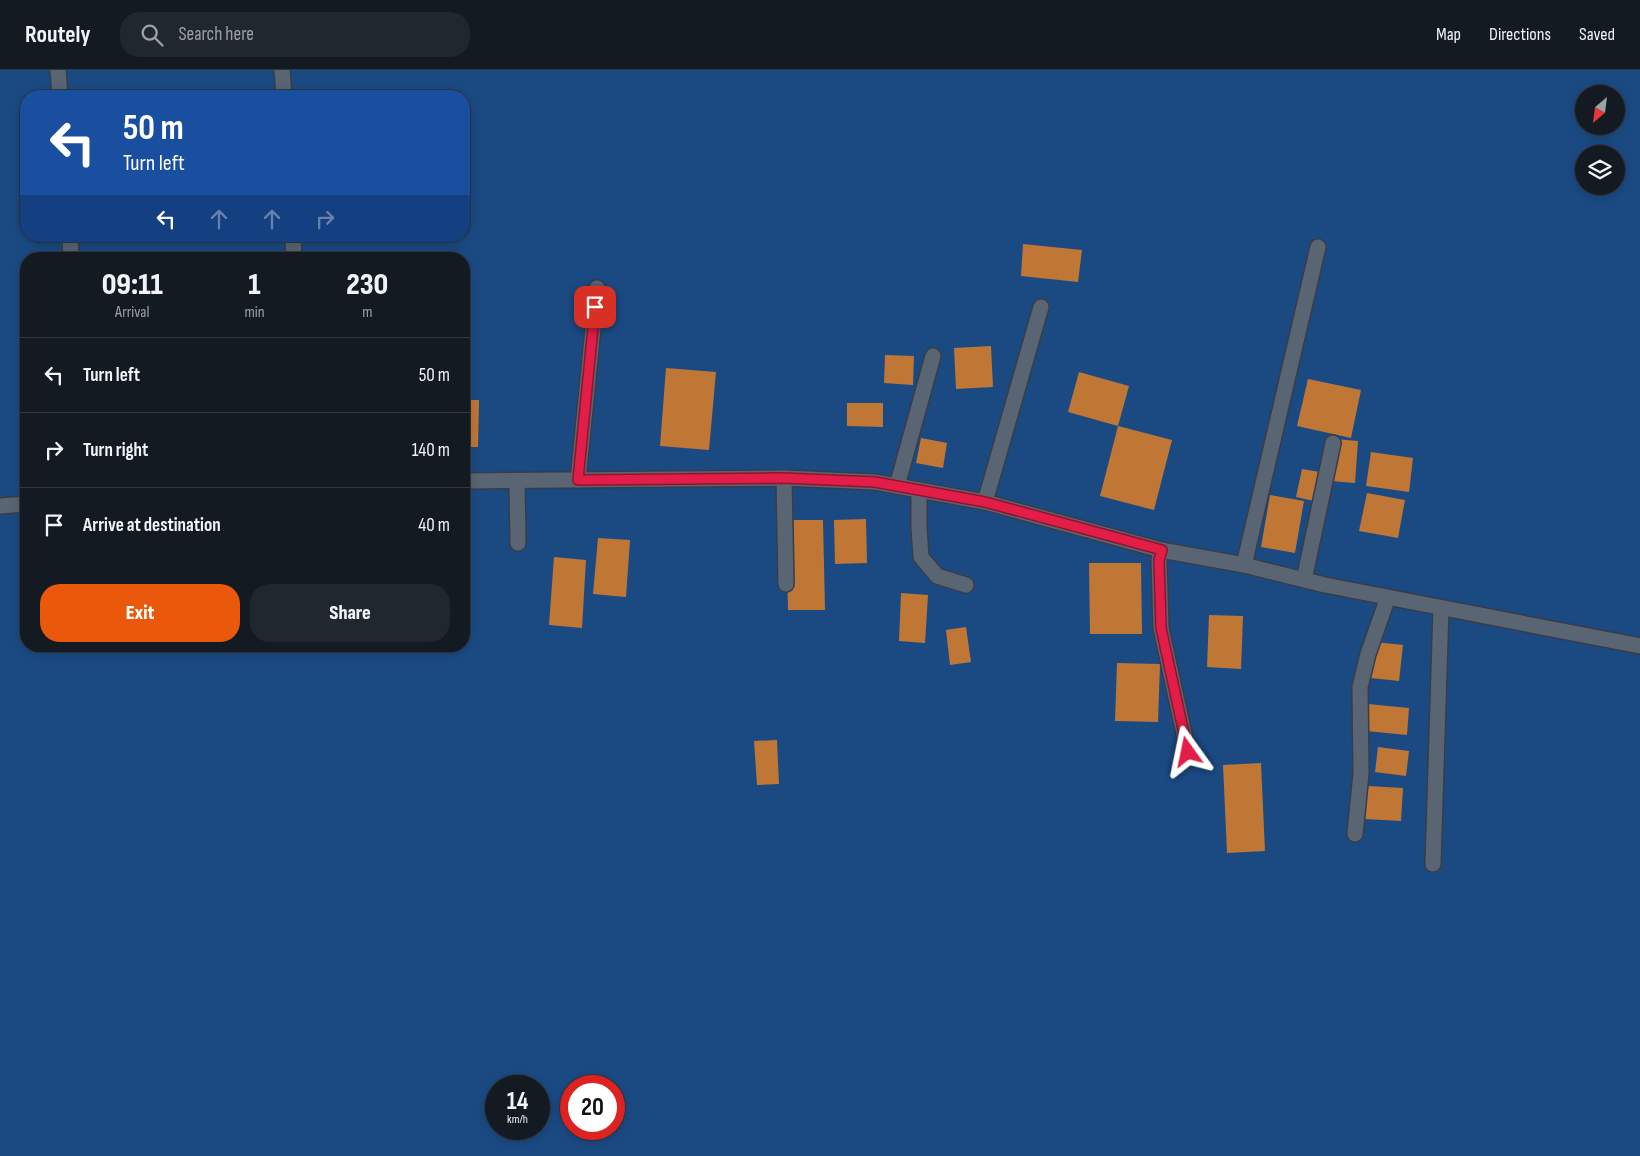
<!DOCTYPE html>
<style>
:root{--surface:#131a22;--page:#20272f;--text:#f1f3f6;--muted:#9da1a5;--line:#323840;--accent:#ea580c}
body{margin:0;font-family:"Sofia Sans Condensed",sans-serif;background:var(--page);color:var(--text);height:100vh;display:flex;flex-direction:column;font-size:19px;white-space:nowrap}
*{box-sizing:border-box;margin:0}
p{font-size:16px;color:var(--muted)}
.icon{flex:none;width:28px;height:28px;fill:none;stroke:currentColor;stroke-width:2;stroke-linecap:round;stroke-linejoin:round}
.map{position:relative;flex:1;overflow:hidden}
.side{position:absolute;left:20px;top:182px;width:450px;height:400px;display:flex;flex-direction:column;background:var(--surface);border-radius:20px;box-shadow:0 2px 12px #0003,0 0 0 1px var(--line)}
.side>*{flex:none}
.guide{position:absolute;left:20px;top:20px;width:450px;height:152px;border-radius:20px;box-shadow:0 2px 12px #0003,0 0 0 1px var(--line);background:#1a4fa0;color:#fff;overflow:hidden}
.needle{width:32px;rotate:208deg}
.controls{position:absolute;left:1575px;top:15px;display:grid;gap:10px}
.controls a{display:grid;place-items:center;width:50px;height:50px;border-radius:50%;background:var(--surface);box-shadow:0 2px 12px #0003,0 0 0 1px var(--line);font-size:25px}
.speed{position:absolute;left:485px;top:1005px;display:flex;gap:10px;font-size:25px;font-weight:700;text-align:center}
.speed>*{display:grid;place-content:center;width:65px;height:65px;border-radius:50%;background:var(--surface);box-shadow:0 2px 12px #0003,0 0 0 1px var(--line);line-height:1}
.speed small{font-size:12px;font-weight:400}
.speed .limit{border:8px solid #d22;background:#fff;color:#111}
.pin{position:absolute;display:grid;place-items:center;width:42px;height:42px;color:#fff;margin:-21px;border-radius:10px;box-shadow:0 2px 8px #0006}
.me{position:absolute;width:55px;margin:-28px;rotate:348deg;stroke-linejoin:round;filter:drop-shadow(0 0 4px #0008)}
.turn{display:flex;align-items:center;gap:18px;height:105px;padding:0 20px;font-size:22px}
.turn .icon{width:65px;height:65px;stroke-width:2.5}
.turn b{display:block;font-size:35px;line-height:42px}
.lanes{display:flex;align-items:center;height:48px;padding:0 20px;background:#0003;justify-content:center;gap:25px;direction:ltr}
.lanes .off{opacity:.35}
.eta{display:flex;justify-content:space-evenly;align-items:center;height:85px;text-align:center}
.eta b{font-size:30px;font-weight:800;line-height:35px}
.action{display:flex;gap:10px;margin-top:auto;padding:10px 20px}
.action a{flex:1;height:58px;border-radius:20px;background:var(--accent);color:#fff;font-size:20px;font-weight:800;line-height:58px;text-align:center}
.action a+a{background:var(--page);color:var(--text)}
ul{padding:0;list-style:none}
li{display:flex;align-items:center;gap:15px;height:75px;padding:0 20px;border-top:1px solid var(--line)}
li div{flex:1}
li b{display:block;font-size:19px}
li em{font-style:normal}
header{display:flex;align-items:center;gap:30px;box-sizing:border-box;height:70px;padding:0 25px;background:var(--surface);border-bottom:1px solid var(--line)}
header strong{font-size:24px}
nav{display:flex;gap:28px;margin-inline-start:auto;font-size:18px}
.search{width:350px;height:45px;background:var(--page);display:flex;align-items:center;gap:12px;box-sizing:border-box;padding:0 18px;border-radius:20px;color:var(--muted);font-size:19px}
.map>svg:first-child{display:block}
</style>
<header>
<strong>Routely</strong>
<div class="search"><svg class="icon" aria-label="search" viewBox="0 0 24 24"><circle cx="10" cy="10" r="6"/><path d="M15 15l6 6"/></svg>Search here</div>
<nav><a>Map</a><a>Directions</a><a>Saved</a></nav>
</header>
<div class="map">
<svg width="1640" height="1086" viewBox="0 0 1640 1086">
<rect width="100%" height="100%" fill="#19222e"/>
<!-- green -->
<path fill="#1b4a83" fill-rule="evenodd" d="M0,0H1640V1086H0ZM1584,24H1616V56H1584ZM26,26H464V166H26ZM1584,84H1616V116H1584ZM26,189H464V576H26ZM496,1016H539V1059H496ZM571,1016H614V1059H571Z"/>
<!-- building -->
<g fill="#c07635">
<path d="M1023,174L1082,180L1078,212L1021,206Z"/>
<path d="M991,276L993,317L956,319L954,278Z"/>
<path d="M885,285L914,286L913,315L884,313Z"/>
<path d="M666,298L716,302L709,380L660,376Z"/>
<path d="M1079,302L1129,316L1118,356L1068,342Z"/>
<path d="M1308,309L1361,320L1351,368L1297,356Z"/>
<path d="M464,330H479L478,377H464Z"/>
<path d="M847,333H883V357L847,356Z"/>
<path d="M1118,356L1172,370L1154,440L1100,426Z"/>
<path d="M921,368L947,373L943,398L916,393Z"/>
<path d="M1335,369L1358,371L1355,413L1331,411Z"/>
<path d="M1371,382L1413,388L1409,422L1366,416Z"/>
<path d="M1302,399L1320,402L1314,431L1296,427Z"/>
<path d="M1367,423L1405,430L1398,468L1359,461Z"/>
<path d="M1270,425L1304,431L1295,483L1261,477Z"/>
<path d="M866,449L867,493L835,494L834,450Z"/>
<path d="M786,450H823L825,540H788Z"/>
<path d="M598,468L630,470L626,527L593,524Z"/>
<path d="M554,487L586,490L582,558L549,555Z"/>
<path d="M1089,493H1141L1142,564H1090Z"/>
<path d="M901,523L928,525L925,573L899,571Z"/>
<path d="M1209,545L1243,546L1241,599L1207,597Z"/>
<path d="M966,557L971,592L950,595L946,560Z"/>
<path d="M1375,572L1403,575L1399,611L1371,608Z"/>
<path d="M1117,593L1160,594L1158,652L1115,651Z"/>
<path d="M1368,634L1409,638L1407,665L1366,661Z"/>
<path d="M777,670L779,714L757,715L754,671Z"/>
<path d="M1378,677L1409,681L1406,706L1375,702Z"/>
<path d="M1261,693L1265,781L1227,783L1223,695Z"/>
<path d="M1368,716L1403,718L1401,751L1365,749Z"/>
</g>
<g fill="none" stroke-linecap="round" stroke-linejoin="round">
<!-- lane casing -->
<g stroke="#373d48" stroke-width="18">
<g id="lane">
<path d="M784,408L786,514"/>
<path d="M578,410L597,218"/>
<path d="M517,411L518,473"/>
<path d="M897,416L933,286"/>
<path d="M919,420V457L921,487L937,506L966,515"/>
<path d="M985,432L1041,237"/>
<path d="M1161,480L1159,490L1161,558L1188,682"/>
<path d="M1304,510L1333,373"/>
<path d="M1433,794L1441,538"/>
</g>
</g>
<!-- street casing -->
<g stroke="#373d48" stroke-width="18">
<g id="street">
<path d="M58,0L60,26"/>
<path d="M282,0L284,26"/>
<path d="M70,166L71,189"/>
<path d="M293,166L294,189"/>
<path d="M1244,495L1318,177"/>
<path d="M1355,764L1361,703L1360,617L1368,584L1388,527"/>
</g>
</g>
<!-- secondary casing -->
<g stroke="#373d48" stroke-width="18">
<g id="secondary">
<path d="M464,411L784,408L875,412L985,432L1161,480L1244,495L1325,515L1640,576"/>
<path d="M0,436L26,434"/>
</g>
</g>
<!-- lane -->
<use href="#lane" stroke="#5a6573" stroke-width="15"/>
<!-- street -->
<use href="#street" stroke="#5a6573" stroke-width="15"/>
<!-- secondary -->
<use href="#secondary" stroke="#5a6573" stroke-width="15"/>
</g>
<g fill="none" stroke-linecap="round" stroke-linejoin="round">
<!-- route casing -->
<g stroke="#92132f" stroke-width="12">
<path id="route" d="M595,237L578,410L784,408L875,412L985,432L1162,480L1159,490L1161,558L1188,682"/>
</g>
<!-- route -->
<use href="#route" stroke="#e11d48" stroke-width="9"/>
</g>
</svg>
<div class="controls">
<a><svg class="needle" viewBox="-14 -14 28 28"><path d="M0-13l5 13h-10z" fill="#e53935"/><path d="M0 13l5-13h-10z" fill="#9da1a5"/></svg></a>
<a><svg class="icon" aria-label="layers" viewBox="0 0 24 24"><path d="M12 4l9 5-9 5-9-5zM3 14l9 5 9-5"/></svg></a>
</div>
<div class="speed"><div>14<small>km/h</small></div><div class="limit">20</div></div>
<div class="pin" style="left:595px;top:237px;background:#d93025"><svg class="icon" aria-label="arrive" viewBox="0 0 24 24"><path d="M6 21V4h12l-3 4 3 4H6"/></svg></div>
<svg class="me" style="left:1188px;top:682px" viewBox="-20 -20 40 40"><path d="M0-17L14 15 0 8-14 15z" fill="#e11d48" stroke="#fff" stroke-width="4"/></svg>
<div class="guide">
<div class="turn"><svg class="icon" aria-label="left" viewBox="0 0 24 24"><path d="M17 20v-9H6M10 6l-5 5 5 5"/></svg><div><b>50 m</b>Turn left</div></div>
<div class="lanes"><svg class="icon" aria-label="left" viewBox="0 0 24 24"><path d="M17 20v-9H6M10 6l-5 5 5 5"/></svg><svg class="icon off" aria-label="ahead" viewBox="0 0 24 24"><path d="M12 20V5M6 11l6-6 6 6"/></svg><svg class="icon off" aria-label="ahead" viewBox="0 0 24 24"><path d="M12 20V5M6 11l6-6 6 6"/></svg><svg class="icon off" aria-label="right" viewBox="0 0 24 24"><path d="M7 20v-9h11M14 6l5 5-5 5"/></svg></div>
</div>
<section class="side">
<div class="eta">
<div><b>09:11</b><p>Arrival</p></div>
<div><b>1</b><p>min</p></div>
<div><b>230</b><p>m</p></div>
</div>
<ul>
<li><svg class="icon" aria-label="left" viewBox="0 0 24 24"><path d="M17 20v-9H6M10 6l-5 5 5 5"/></svg><div><b>Turn left</b></div><em>50 m</em></li>
<li><svg class="icon" aria-label="right" viewBox="0 0 24 24"><path d="M7 20v-9h11M14 6l5 5-5 5"/></svg><div><b>Turn right</b></div><em>140 m</em></li>
<li><svg class="icon" aria-label="arrive" viewBox="0 0 24 24"><path d="M6 21V4h12l-3 4 3 4H6"/></svg><div><b>Arrive at destination</b></div><em>40 m</em></li>
</ul>
<div class="action"><a>Exit</a><a>Share</a></div>
</section>
</div>
